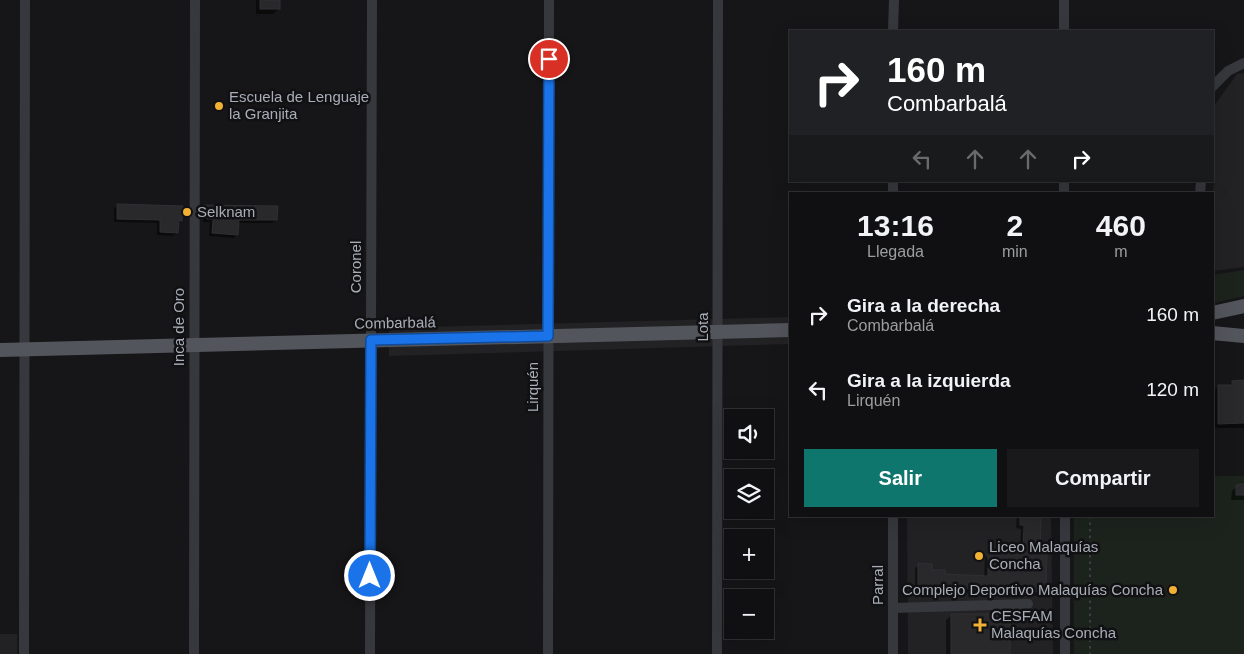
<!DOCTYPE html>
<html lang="es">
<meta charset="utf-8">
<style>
:root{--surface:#101012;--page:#19191b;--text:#f1f3f6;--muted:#9c9d9f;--line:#303032;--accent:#0f766e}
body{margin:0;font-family:Helvetica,sans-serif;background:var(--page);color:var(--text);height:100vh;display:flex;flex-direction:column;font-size:19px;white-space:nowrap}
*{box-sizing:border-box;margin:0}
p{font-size:16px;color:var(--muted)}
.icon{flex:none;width:28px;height:28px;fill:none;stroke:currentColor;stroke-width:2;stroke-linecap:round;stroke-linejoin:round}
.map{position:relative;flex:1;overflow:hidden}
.panel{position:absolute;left:789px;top:192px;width:425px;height:325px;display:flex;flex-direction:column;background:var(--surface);border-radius:0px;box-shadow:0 5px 20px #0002,0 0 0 1px var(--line)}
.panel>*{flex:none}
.guide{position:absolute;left:789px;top:30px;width:425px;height:152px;border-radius:0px;box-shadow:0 5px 20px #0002,0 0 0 1px var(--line);background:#202124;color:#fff;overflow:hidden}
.buttons{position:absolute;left:724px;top:409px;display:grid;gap:10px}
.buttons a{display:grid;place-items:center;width:50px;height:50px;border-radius:0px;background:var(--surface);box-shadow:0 5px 20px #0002,0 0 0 1px var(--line);font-size:25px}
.pin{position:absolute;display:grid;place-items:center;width:42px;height:42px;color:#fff;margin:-21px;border:2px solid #fff;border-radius:50%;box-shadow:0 1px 5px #0007}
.me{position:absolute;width:55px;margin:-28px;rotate:0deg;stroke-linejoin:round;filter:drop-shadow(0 0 4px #0008)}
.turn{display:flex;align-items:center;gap:18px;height:105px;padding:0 15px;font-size:22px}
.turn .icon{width:65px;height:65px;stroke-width:2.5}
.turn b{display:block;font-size:35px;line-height:42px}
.lanes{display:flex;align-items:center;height:48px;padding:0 15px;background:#0003;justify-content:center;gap:25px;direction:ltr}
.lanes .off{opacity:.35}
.eta{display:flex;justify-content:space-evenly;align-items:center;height:85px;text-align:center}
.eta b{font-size:30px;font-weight:700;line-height:35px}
.button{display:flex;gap:10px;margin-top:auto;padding:10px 15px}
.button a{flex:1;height:58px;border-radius:0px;background:var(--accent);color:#fff;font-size:20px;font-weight:700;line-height:58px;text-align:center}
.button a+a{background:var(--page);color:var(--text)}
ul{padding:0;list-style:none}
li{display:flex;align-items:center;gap:15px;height:75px;padding:0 15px}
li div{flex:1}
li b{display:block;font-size:19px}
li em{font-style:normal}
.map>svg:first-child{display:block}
</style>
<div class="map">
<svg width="1244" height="654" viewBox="0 0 1244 654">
<rect width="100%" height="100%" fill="#161618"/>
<!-- built -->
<g fill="#222225">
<path d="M1244,73V267L1213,271L1214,106L1237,74Z"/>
<path d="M790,317V344L389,356V328Z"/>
<path d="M907,516H1051L1053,654H908Z"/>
<rect x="0" y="634" width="17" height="20"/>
</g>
<!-- green -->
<g fill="#1c231d">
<path d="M1244,270V296L1213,303V275Z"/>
<path d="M1213,476H1244V654H1074V516H1212Z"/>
</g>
<!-- shadow -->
<g fill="#0007">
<path d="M256,0H279V9L273,14H256Z"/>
<path d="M118,205L181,220L177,224V233L173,236L157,235V223L114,222V209Z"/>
<path d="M203,207L276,220L272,223H238L237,234L234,238L209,236L210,222H203V217H200V210Z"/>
<path d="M1232,382H1244V428H1213V392L1218,386H1228Z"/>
<path d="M1242,482H1244V500H1231L1232,491Z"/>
<path d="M1017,516H1040L1039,549L1044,592L1040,596L915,590V568L919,565L930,571L944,576L984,577L985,558L989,554L1020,556L1021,529L1016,528Z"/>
<path d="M952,615L1009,654H946V620Z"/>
</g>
<!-- building -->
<g fill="#29292c" stroke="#303034">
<rect x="260" y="0" width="20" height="9"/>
<path d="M117,204L183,206L182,221L179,220L178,233L160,232V220L117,219Z"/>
<path d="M203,205L278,206L277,220H239L238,235L212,233L213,219H207V214H203Z"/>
<path d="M1244,380V423L1218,424V385H1232V381Z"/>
<path d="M1244,483V495H1236V485Z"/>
<path d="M1020,516H1041L1040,548L1047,549L1046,592L918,587V563L932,564V570H945V574L988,576V553L1023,554L1024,525H1020Z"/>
<rect x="951" y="614" width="59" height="40"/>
</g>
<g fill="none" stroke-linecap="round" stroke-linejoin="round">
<!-- path -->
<path stroke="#3d3f44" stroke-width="2" stroke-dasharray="2.5 4" stroke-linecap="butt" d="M1090,516V654"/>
<!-- minor -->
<g stroke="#37383d" stroke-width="10">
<path d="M1064,0V31"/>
<path d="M893,31L894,0"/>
<path d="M1212,87L1228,71L1244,63"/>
<path d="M1064,181V194"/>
<path d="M893,194V181"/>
<path d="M1200,194L1201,181"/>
<path d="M1065,516V654"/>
<path d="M893,608L1028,604"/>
<path d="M24,654L25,0"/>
<path d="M194,654L195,0"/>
<path d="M370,654L372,0"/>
<path d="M548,654L549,0"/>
<path d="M717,654L718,0"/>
<path d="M893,654V516"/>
</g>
<!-- major -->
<g stroke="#53555c" stroke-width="14">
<path d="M1212,313L1244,306"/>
<path d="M1212,333L1244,336"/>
<path d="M0,350L790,330"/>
</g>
</g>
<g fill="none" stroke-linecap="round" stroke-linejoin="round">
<!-- route casing -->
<g stroke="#114b97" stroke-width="12">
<path id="route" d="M370,576L371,340L548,336L549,59"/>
</g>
<!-- route -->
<use href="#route" stroke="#1a73e8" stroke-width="9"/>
</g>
<!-- markers -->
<g fill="#f2b134" stroke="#111113" stroke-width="2">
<circle cx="219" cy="106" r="5"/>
<circle cx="187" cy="212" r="5"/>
<circle cx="979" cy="556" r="5"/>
<circle cx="1173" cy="590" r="5"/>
<path d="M977.5 617.5h5v5h5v5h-5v5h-5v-5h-5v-5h5z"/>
</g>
<g text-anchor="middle" stroke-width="5" stroke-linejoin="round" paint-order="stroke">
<!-- poi labels -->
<g font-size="15" fill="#a8adb8" stroke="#111113" text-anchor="start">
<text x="229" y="102">Escuela de Lenguaje<tspan x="229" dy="17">la Granjita</tspan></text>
<text x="197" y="217">Selknam</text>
<text x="989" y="552">Liceo Malaquías<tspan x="989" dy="17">Concha</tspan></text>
<text x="1163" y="595" text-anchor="end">Complejo Deportivo Malaquías Concha</text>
<text x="991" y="621">CESFAM<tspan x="991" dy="17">Malaquías Concha</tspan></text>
</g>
<!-- street labels -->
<g font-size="15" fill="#a8adb8" stroke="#111113">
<text transform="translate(356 267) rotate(-90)" y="5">Coronel</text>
<text transform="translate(395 323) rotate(-1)" y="5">Combarbalá</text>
<text transform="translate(179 327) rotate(-90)" y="5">Inca de Oro</text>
<text transform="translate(703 327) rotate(-90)" y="5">Lota</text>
<text transform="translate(533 387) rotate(-90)" y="5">Lirquén</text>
<text transform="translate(878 585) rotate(-90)" y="5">Parral</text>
</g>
</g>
</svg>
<div class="buttons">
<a><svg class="icon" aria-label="sound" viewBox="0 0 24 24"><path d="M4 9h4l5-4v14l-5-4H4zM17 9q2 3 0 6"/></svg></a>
<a><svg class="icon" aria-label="layers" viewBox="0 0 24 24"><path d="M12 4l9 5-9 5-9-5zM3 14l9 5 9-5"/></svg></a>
<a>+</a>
<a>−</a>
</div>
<div class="pin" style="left:549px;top:59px;background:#d93025"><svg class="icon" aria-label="arrive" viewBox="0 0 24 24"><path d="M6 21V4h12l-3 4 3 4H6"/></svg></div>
<svg class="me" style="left:370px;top:576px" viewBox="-20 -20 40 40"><circle r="17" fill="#1a73e8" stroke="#fff" stroke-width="3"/><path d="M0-11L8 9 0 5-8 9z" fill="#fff"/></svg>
<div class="guide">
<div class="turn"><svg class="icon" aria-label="right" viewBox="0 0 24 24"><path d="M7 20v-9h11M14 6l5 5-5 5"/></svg><div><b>160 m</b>Combarbalá</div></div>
<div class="lanes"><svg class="icon off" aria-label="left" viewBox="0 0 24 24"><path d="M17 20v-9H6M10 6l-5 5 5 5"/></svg><svg class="icon off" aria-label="ahead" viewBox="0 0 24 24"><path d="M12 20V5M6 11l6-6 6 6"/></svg><svg class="icon off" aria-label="ahead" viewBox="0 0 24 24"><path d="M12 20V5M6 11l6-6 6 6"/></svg><svg class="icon" aria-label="right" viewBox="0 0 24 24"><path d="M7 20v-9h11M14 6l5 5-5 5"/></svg></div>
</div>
<section class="panel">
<div class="eta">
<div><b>13:16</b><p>Llegada</p></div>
<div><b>2</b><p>min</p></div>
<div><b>460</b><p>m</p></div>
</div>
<ul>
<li><svg class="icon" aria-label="right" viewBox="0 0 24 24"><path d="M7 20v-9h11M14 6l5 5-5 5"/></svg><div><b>Gira a la derecha</b><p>Combarbalá</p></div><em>160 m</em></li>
<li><svg class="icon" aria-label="left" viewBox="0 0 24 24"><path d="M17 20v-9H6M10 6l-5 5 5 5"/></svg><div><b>Gira a la izquierda</b><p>Lirquén</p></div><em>120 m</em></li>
</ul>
<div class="button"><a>Salir</a><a>Compartir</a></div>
</section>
</div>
